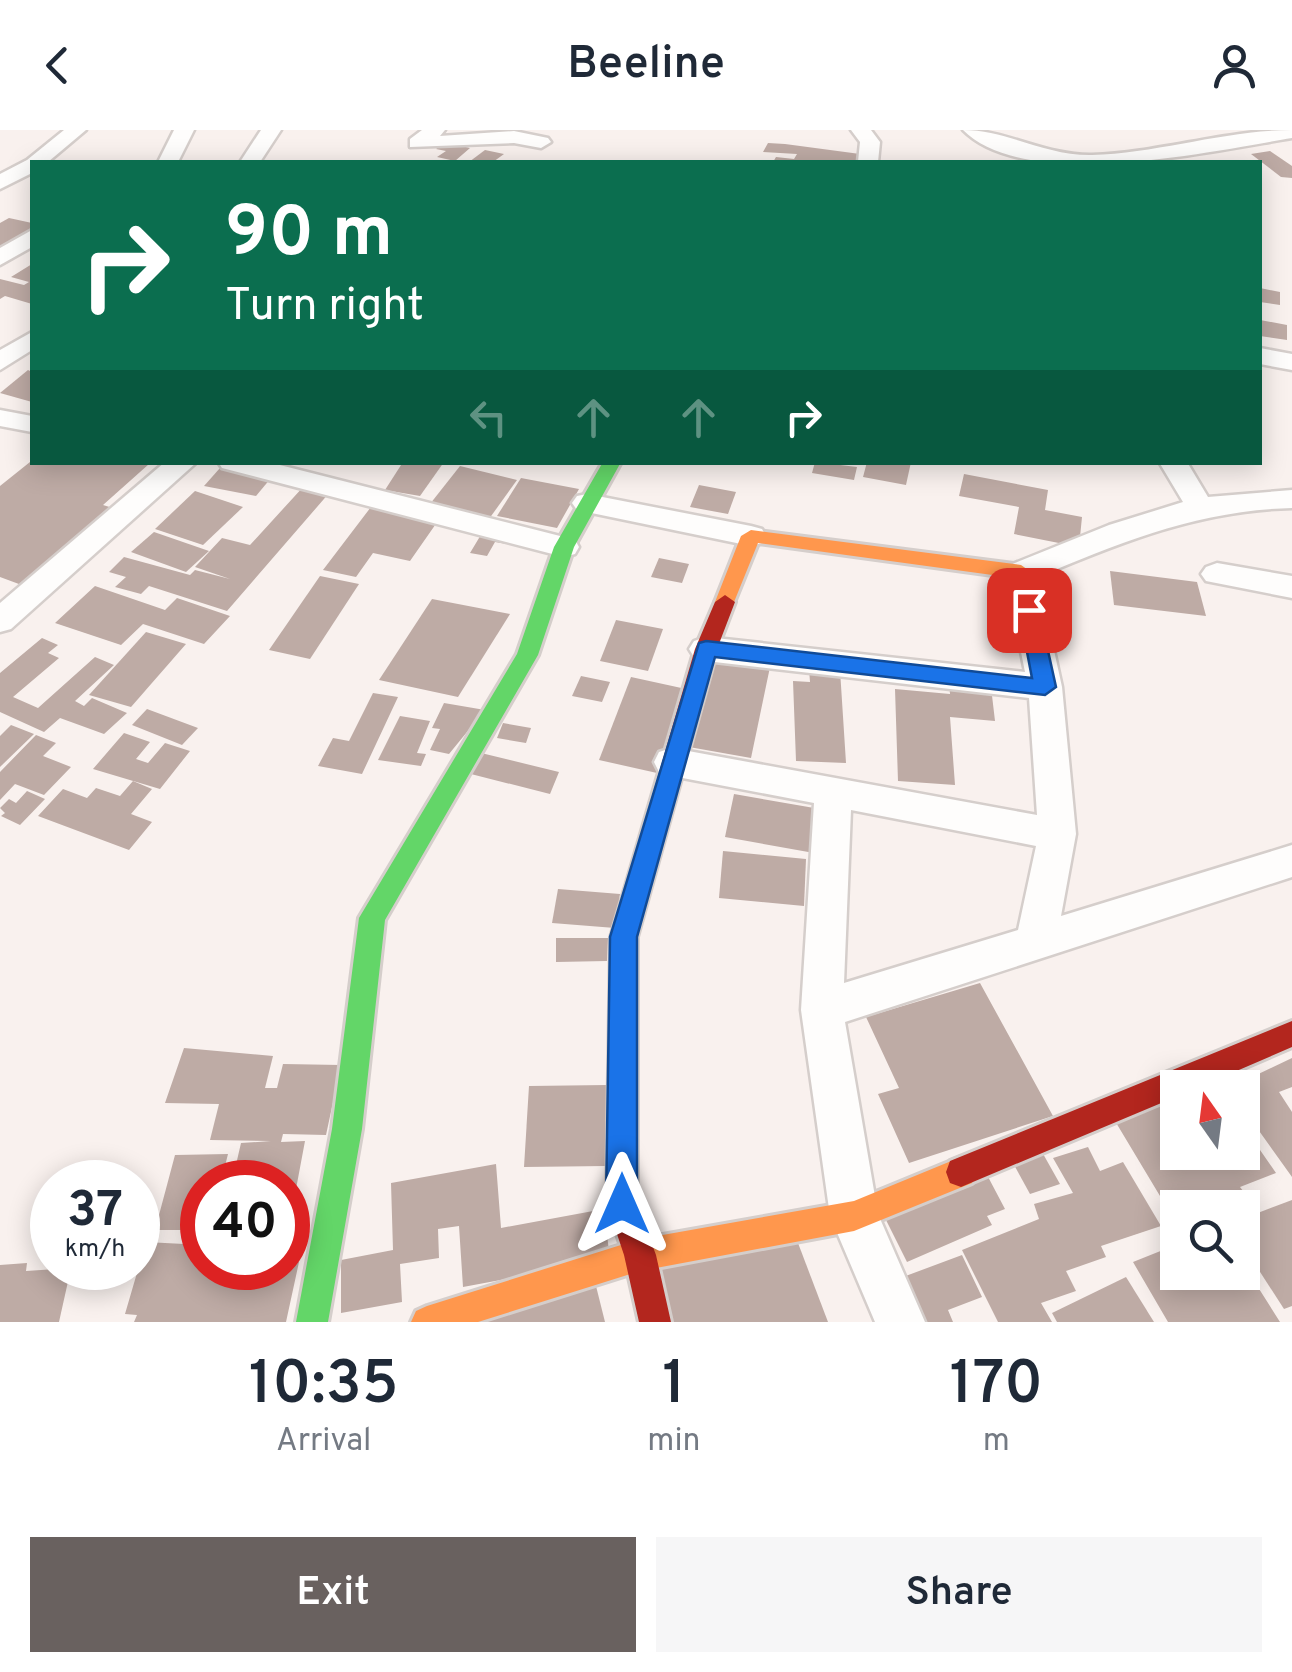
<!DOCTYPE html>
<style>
:root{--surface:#fff;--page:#f6f6f7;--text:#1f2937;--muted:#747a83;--accent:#69615f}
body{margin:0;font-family:Overpass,sans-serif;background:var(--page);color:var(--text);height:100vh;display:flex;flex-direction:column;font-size:38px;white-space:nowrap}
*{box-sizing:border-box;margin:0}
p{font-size:32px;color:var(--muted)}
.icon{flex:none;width:55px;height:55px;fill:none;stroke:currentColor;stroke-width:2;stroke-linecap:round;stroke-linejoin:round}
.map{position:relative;height:1192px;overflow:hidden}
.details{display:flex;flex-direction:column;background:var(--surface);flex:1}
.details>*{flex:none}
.hud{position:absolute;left:30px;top:30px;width:1232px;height:305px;border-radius:0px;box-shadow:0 5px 25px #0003;background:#0b6e4f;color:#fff;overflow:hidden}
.needle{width:65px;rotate:346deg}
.tools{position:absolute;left:1160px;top:940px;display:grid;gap:20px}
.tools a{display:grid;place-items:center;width:100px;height:100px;border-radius:0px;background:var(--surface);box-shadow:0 5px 25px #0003;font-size:50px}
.speed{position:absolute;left:30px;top:1030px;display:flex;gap:20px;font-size:50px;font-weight:700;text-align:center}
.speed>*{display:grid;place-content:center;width:130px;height:130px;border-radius:50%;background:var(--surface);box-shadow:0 5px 25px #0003;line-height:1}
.speed small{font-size:25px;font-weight:400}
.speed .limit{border:15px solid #d22;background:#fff;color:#111}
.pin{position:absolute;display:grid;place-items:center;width:85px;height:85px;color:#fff;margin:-42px;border-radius:20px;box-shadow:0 5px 15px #0006}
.me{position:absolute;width:110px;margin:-55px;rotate:0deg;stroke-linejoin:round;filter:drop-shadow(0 0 8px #0008)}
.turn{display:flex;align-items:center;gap:35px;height:210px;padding:0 30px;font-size:45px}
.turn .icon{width:130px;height:130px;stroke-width:2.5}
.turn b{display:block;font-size:70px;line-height:85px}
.lanes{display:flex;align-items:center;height:95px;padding:0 30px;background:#0003;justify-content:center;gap:50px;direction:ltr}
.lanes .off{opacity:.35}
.eta{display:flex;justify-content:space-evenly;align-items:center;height:170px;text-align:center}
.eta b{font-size:60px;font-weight:600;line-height:70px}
.button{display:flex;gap:20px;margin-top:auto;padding:20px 30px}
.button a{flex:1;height:115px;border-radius:0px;background:var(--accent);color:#fff;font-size:40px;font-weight:600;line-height:115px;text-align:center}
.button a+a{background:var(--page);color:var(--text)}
header{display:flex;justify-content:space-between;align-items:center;height:130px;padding:0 30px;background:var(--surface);font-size:45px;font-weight:600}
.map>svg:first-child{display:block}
</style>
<header><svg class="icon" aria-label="back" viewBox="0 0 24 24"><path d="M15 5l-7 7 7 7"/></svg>Beeline<svg class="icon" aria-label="person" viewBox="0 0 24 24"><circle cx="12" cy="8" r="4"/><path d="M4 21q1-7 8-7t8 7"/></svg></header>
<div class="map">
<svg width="1292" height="1192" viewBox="0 0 1292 1192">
<rect width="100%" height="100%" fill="#f9f1ee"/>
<!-- building -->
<g fill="#beaba5">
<path d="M445,12L470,18L455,31L437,27L446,21L436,19Z"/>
<path d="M768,13L785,14L875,26L872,32H773L776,27L794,29L797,24L763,22Z"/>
<path d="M485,20L504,24L493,32H469Z"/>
<path d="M1270,21L1292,36V48L1281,47L1251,24Z"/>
<path d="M9,88L32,93V101L0,122V93Z"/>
<path d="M32,134V174L5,166L0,169V149L24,155L29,152L11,147Z"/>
<path d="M1260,158L1280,162V175L1260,172Z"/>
<path d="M1260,190L1287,195V210L1260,206Z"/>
<path d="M28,240L32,242V272L0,263Z"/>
<path d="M30,332L149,334L103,375L116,379L27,457L0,447V356Z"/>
<path d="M403,332H444L420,366L385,360Z"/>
<path d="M815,332L857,337L854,350L812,343Z"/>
<path d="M867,332H911L906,355L863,347Z"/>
<path d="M460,336L517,350L489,389L430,374Z"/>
<path d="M220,338L271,348L256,366L204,356Z"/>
<path d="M964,344L1048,360L1045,380L1082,387L1079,417L1014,404L1019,377L959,366Z"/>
<path d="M521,348L579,359L557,398L497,386Z"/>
<path d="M699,355L736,362L728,384L690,377Z"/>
<path d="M304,356L330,362L227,481L149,456L141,464L115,457L126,447L109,442L124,427L190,445L195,440L230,449L195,437L222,408L250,415Z"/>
<path d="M195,361L243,377L203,415L155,399Z"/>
<path d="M374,373L440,388L410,431L373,423L356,447L323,440Z"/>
<path d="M154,402L209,421L186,442L131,422Z"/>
<path d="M482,403L516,410L513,415L495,412L487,426L470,423Z"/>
<path d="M659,428L689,434L682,453L651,447Z"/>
<path d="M1110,441L1197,452L1206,486L1114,475Z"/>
<path d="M320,446L359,454L310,529L269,520Z"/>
<path d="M95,456L165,480L177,468L230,486L204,514L143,494L121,515L55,493Z"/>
<path d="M432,469L510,484L458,567L379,550Z"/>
<path d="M616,490L663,499L648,541L600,531Z"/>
<path d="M146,502L186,514L131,577L89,565Z"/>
<path d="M42,508L58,515L48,523L59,528L13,567L38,578L95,527L114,535L75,571L84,576L92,568L127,583L104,604L60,588L44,602L0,582V543Z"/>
<path d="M712,528L770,537L751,628L689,617Z"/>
<path d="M809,539L840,540L846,633L796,631L793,551L810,552Z"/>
<path d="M581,546L610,552L602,572L572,566Z"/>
<path d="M631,547L686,559L657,643L599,630Z"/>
<path d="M949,554L991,557L995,591L950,587L955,655L898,651L895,559L950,564Z"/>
<path d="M373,563L398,567L362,644L318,636L333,608L349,611Z"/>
<path d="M444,573L485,580L449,624L430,620L440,599L432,598Z"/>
<path d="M147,579L198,598L182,615L132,595Z"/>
<path d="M400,586L430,591L417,623L426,624L421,636L378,630Z"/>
<path d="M503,593L531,598L526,613L497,608Z"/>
<path d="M11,595L34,604L0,637V606Z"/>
<path d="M124,603L150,612L136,629L148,633L165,613L190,621L160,659L93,639Z"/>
<path d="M36,605L56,613L43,626L71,637L44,665L15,654L0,670V642Z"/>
<path d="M477,622L559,642L550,664L467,643Z"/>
<path d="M133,651L152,659L131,684L152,692L129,720L38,686L63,659L87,668L96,658L120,666Z"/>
<path d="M27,661L45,669L20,695L1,686L5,683L0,678L9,669L16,673Z"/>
<path d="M734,664L820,679L814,723L725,707Z"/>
<path d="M723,721L806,729L804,776L719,768Z"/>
<path d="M558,759L620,764L615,798L552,793Z"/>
<path d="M556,808H608L607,831L556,832Z"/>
<path d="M980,853L1053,986L909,1033L878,964L899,958L866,887Z"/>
<path d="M184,918L273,926L265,958H277L283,934L341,935L326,1005L283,1004L281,1012L305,1011L296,1059L288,1060V1052H232L241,1013L271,1011L210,1010L219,974L165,973Z"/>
<path d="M1292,928V957L1279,962L1292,982V1047L1242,977V958H1229Z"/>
<path d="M607,955L606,1036L524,1037L529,956Z"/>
<path d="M1178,967V1022H1242V994L1276,1043L1240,1057L1250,1070L1236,1075L1229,1071L1217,1078H1178V1096L1115,991Z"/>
<path d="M1088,1017L1100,1041L1123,1032L1161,1096L1101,1116L1106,1127L1066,1141L1076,1161L1041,1173L1052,1192H998L962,1120L1039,1089L1034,1074L1073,1063L1053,1028Z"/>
<path d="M1042,1022L1060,1054L1030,1064L1013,1033Z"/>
<path d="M228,1024L221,1052H202V1058H194L183,1100H155L175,1025Z"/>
<path d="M496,1034L501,1098L604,1079L610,1130L463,1157L459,1096L438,1099L439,1128L400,1134L402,1172L341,1183V1130L393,1120L391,1053Z"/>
<path d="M986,1043L1005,1079L987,1086L992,1095L907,1132L884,1086Z"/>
<path d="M197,1066H202V1138H288V1132H299L286,1192H134L137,1185L125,1184L146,1112L184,1114Z"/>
<path d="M1292,1070V1176L1284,1179L1242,1114V1089Z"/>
<path d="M798,1113L828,1192H670L654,1138Z"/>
<path d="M1178,1114V1142H1242V1132L1280,1192H1168L1133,1132Z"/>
<path d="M962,1125L982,1167L948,1180L953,1192H923L903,1147Z"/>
<path d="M27,1133L26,1141L71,1138L59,1192H0V1135Z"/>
<path d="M1126,1147L1154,1192H1057L1052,1183Z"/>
<path d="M594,1148L605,1192H454Z"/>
</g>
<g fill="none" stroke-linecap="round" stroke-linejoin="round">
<!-- street casing -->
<g stroke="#d5cecb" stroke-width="5">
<g id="street">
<path d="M64,0H86L48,32H32V43L0,59V44L27,30Z"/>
<path d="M174,0H194L178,32H158Z"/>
<path d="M261,0H281L260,32H240Z"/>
<path d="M422,0H445L440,6L514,1L548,8L551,12L541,18L514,13L410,17V9Z"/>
<path d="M851,0H871L880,12L878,32H858L860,12Z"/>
<path d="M963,0C1007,0 1046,26 1092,25C1159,23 1225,0 1292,0V8C1213,21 1025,63 963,0Z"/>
<path d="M32,100V117L0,135V118Z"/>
<path d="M32,202V220L0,240V220Z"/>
<path d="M1260,218L1292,224V240L1260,234Z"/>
<path d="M0,280L32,286V302L0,296Z"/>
<path d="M165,332H197L11,499L0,502V473Z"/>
<path d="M218,332H268L564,407L575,410L579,417L575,424L564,427L222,338Z"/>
<path d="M1159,332H1187L1208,367L1292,360V378C1200,380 1121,412 1038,447L1062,557L1076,704L1061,786L1292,715V747L845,892L878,1084L925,1192H875L830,1086L801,880L814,673L672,646L659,642L654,632L659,622L672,618L1037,685L1029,568L706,531L694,527L689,519L694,511L706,507L1025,542L1005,442L1010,435L1109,395L1183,372ZM851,680L1036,716L1018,800L844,853Z"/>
<path d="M587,364L751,396L762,399L766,406L762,413L751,416L577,380L572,373L577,366Z"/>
<path d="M1217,433L1292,446V468L1206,451L1201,444L1206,437Z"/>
</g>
</g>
<!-- fast casing -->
<g stroke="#d5cecb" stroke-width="6">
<path id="fast" d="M603,332H621L574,417L538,525L385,790L362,999L328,1192H296L332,999L359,788L517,524L554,417Z"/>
</g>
<!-- slow casing -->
<g stroke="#d5cecb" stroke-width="6">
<g id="slow">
<path d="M751,400L1021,435L1031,442L1021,449L758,413L732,477H718L715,472L741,406Z"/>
<path d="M961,1027L972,1031L976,1042L972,1053L854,1101L640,1141L478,1192H411L416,1181L427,1176L640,1109L854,1071Z"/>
</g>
</g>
<!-- jam casing -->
<g stroke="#d5cecb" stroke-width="6">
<g id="jam">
<path d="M725,465L735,472L717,519L637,807V1074L656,1125L671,1192H639L624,1125L607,1074L611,807L695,519L715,472Z"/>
<path d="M1292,891V917L1197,958H1178V966L961,1057L950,1053L946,1042L950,1031Z"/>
</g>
</g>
<!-- street -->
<use href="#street" fill="#fefdfc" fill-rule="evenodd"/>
<!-- fast -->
<use href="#fast" fill="#63d668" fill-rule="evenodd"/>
<!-- slow -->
<use href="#slow" fill="#ff974d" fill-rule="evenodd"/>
<!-- jam -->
<use href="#jam" fill="#b3261e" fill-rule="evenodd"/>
</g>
<!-- route -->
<path fill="#1a73e8" stroke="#114b97" stroke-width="2.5" d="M1029,473L1039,480L1056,557L1045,565L715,527L637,807V1074L633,1084L622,1089L611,1084L606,1074L610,807L699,513L706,511L1032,548L1019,480Z"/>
</svg>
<div class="tools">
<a><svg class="needle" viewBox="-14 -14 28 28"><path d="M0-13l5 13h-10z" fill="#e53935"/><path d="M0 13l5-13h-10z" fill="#747a83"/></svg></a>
<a><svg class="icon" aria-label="search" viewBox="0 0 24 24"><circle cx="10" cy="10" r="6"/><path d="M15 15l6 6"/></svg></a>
</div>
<div class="speed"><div>37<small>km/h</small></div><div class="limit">40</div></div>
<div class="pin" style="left:1029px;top:480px;background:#d93025"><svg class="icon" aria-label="arrive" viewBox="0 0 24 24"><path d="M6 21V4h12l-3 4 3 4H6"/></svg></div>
<svg class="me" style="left:622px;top:1074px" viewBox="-20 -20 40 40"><path d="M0-17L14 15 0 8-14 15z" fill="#1a73e8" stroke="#fff" stroke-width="4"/></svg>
<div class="hud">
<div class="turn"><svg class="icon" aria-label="right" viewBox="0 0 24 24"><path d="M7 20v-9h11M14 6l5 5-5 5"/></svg><div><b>90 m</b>Turn right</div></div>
<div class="lanes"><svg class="icon off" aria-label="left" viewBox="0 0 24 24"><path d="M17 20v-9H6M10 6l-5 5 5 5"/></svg><svg class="icon off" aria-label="ahead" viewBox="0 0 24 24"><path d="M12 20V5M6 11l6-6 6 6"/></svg><svg class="icon off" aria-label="ahead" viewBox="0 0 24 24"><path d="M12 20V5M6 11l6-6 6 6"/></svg><svg class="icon" aria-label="right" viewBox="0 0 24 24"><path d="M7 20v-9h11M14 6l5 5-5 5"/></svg></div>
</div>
</div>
<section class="details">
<div class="eta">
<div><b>10:35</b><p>Arrival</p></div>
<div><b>1</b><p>min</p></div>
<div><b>170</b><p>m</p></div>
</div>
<div class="button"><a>Exit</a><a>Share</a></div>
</section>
